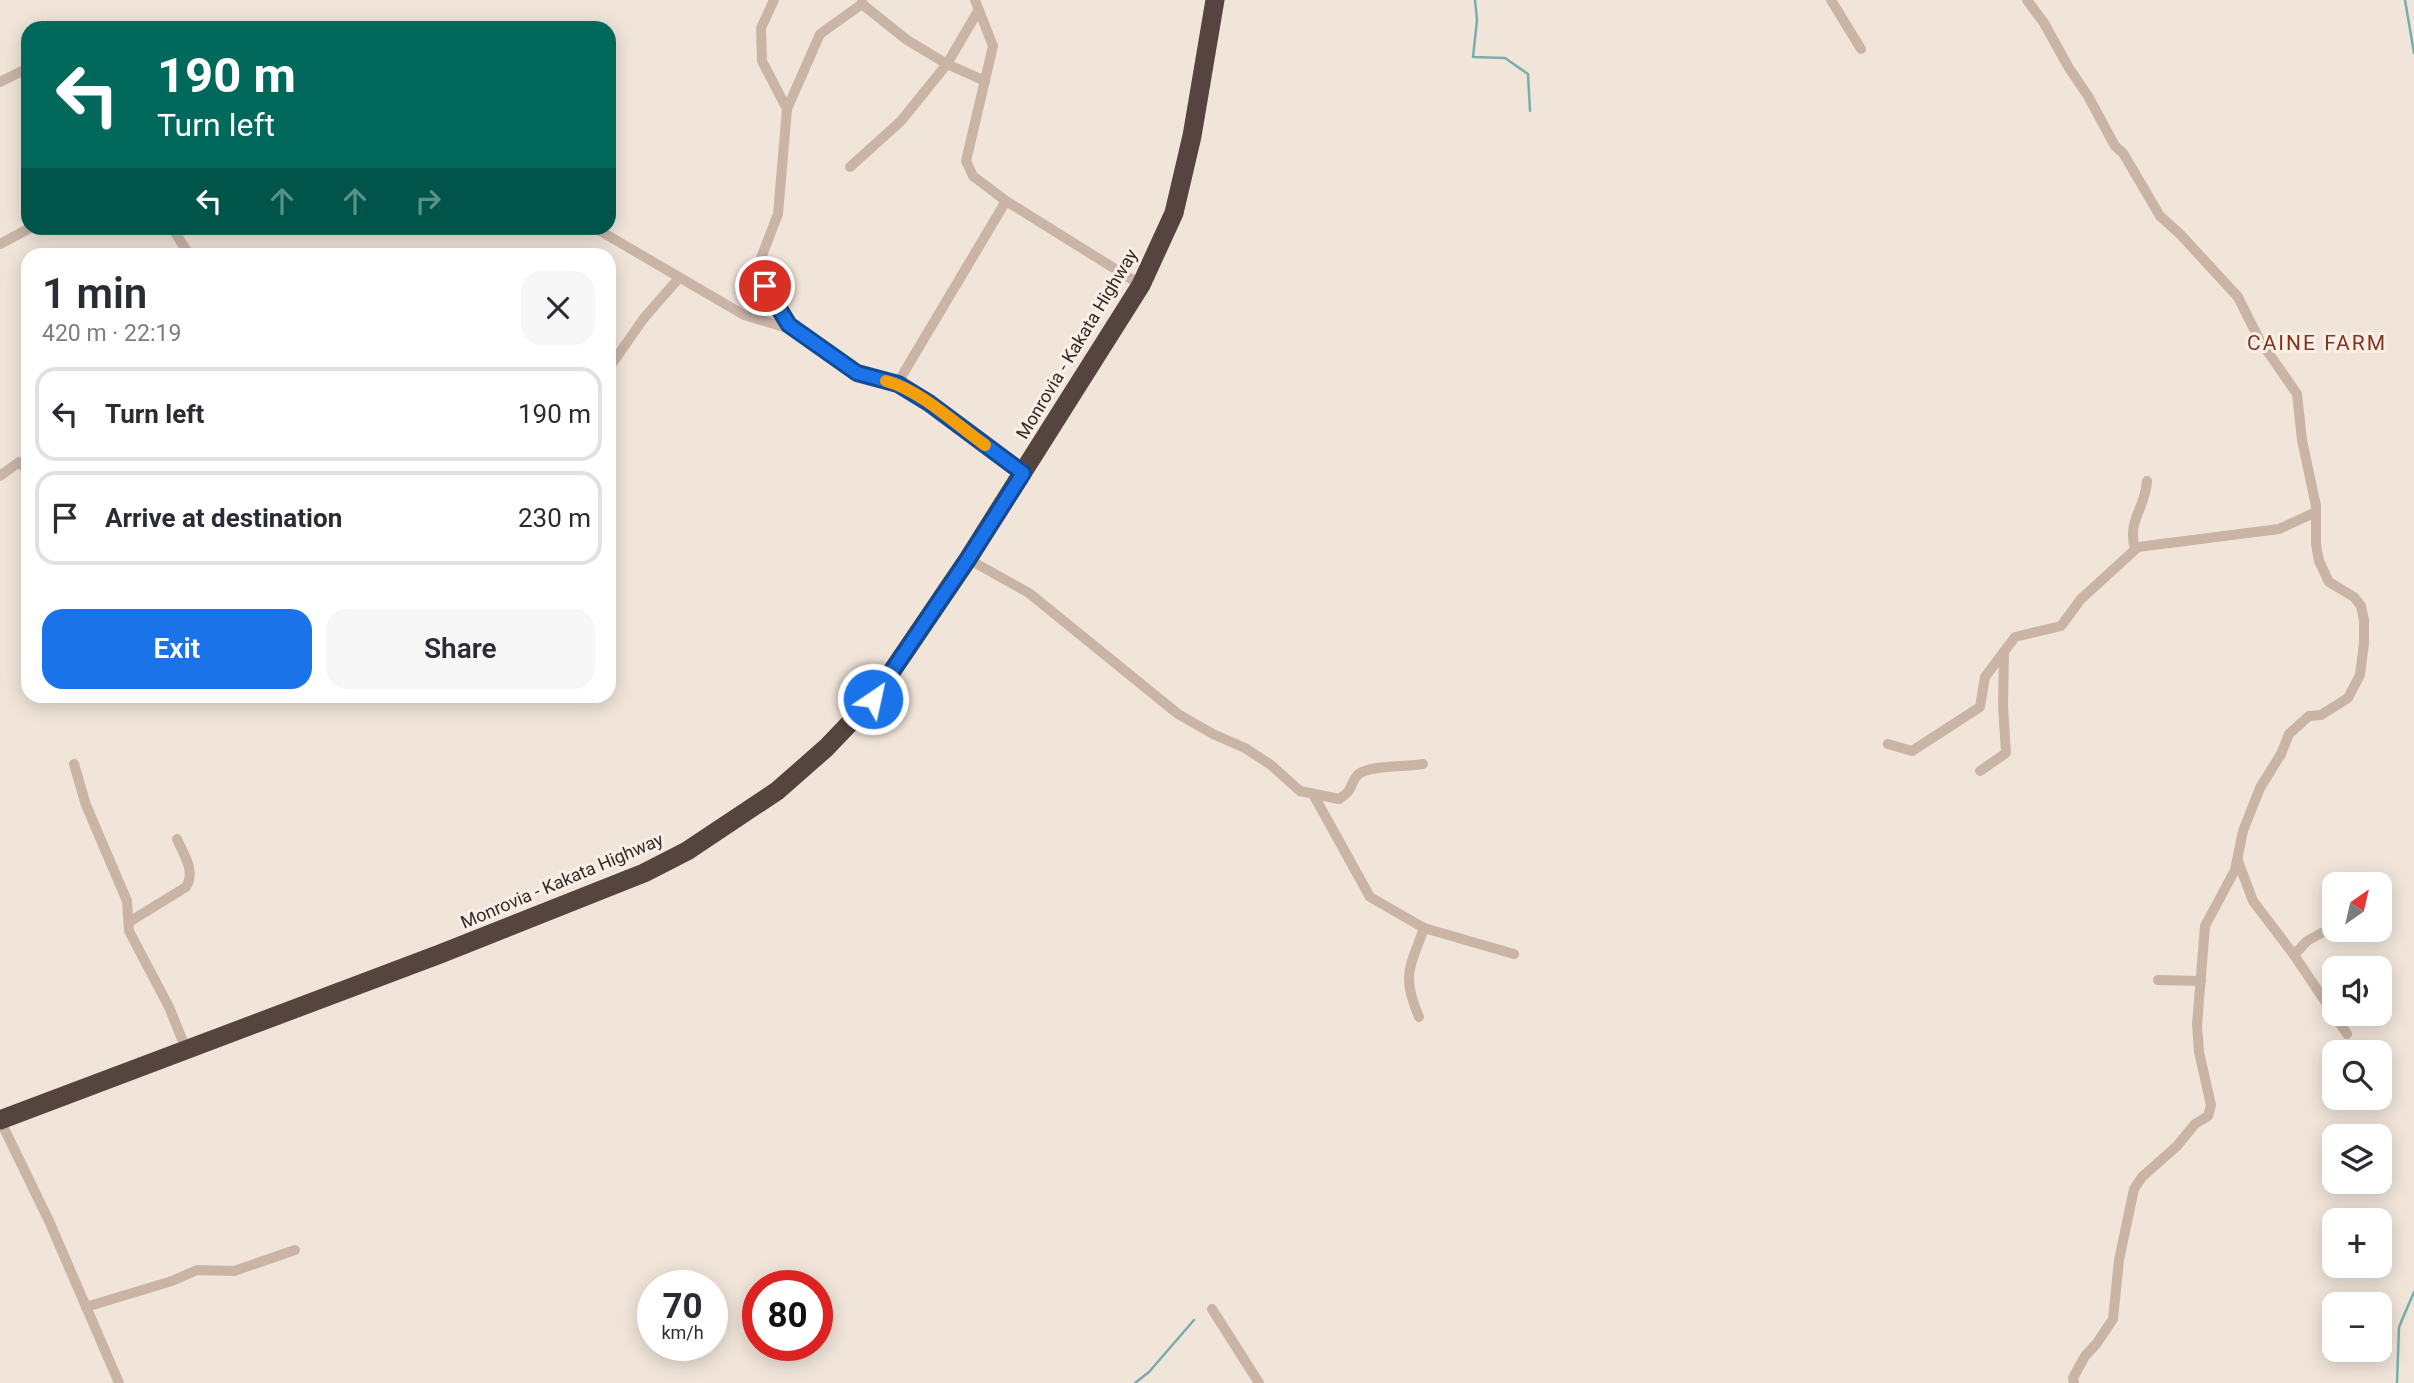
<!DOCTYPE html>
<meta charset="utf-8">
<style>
:root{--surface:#fff;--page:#f7f7f7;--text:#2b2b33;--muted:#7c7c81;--line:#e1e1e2;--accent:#1a73e8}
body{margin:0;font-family:Roboto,sans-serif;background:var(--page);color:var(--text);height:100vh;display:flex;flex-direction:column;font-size:26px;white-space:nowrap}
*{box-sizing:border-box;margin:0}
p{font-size:23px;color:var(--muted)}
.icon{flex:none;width:38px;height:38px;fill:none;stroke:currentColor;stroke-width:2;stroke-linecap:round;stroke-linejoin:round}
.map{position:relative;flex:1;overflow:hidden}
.panel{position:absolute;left:21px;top:248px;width:595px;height:455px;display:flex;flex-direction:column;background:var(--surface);border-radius:21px;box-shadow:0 4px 18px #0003}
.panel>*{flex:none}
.top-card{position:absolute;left:21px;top:21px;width:595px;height:214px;border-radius:21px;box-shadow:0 4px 18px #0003;background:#00695c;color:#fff;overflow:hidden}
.needle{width:46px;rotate:34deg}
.controls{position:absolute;left:2322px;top:872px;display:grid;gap:14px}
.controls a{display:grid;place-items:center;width:70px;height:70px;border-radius:14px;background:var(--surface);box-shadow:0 4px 18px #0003;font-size:35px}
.speed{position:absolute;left:637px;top:1270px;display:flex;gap:14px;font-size:35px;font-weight:700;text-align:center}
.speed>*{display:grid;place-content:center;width:91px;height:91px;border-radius:50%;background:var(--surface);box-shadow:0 4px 18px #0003;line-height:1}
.speed small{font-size:18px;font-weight:400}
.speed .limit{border:10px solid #d22;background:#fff;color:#111}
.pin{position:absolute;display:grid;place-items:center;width:60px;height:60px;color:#fff;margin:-30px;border:4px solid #fff;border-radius:50%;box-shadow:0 2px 7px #0007}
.me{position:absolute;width:77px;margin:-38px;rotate:34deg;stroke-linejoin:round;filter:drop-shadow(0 0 5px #0008)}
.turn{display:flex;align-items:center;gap:24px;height:147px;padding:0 21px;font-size:32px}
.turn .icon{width:91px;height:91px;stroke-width:2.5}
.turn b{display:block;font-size:49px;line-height:60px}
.lanes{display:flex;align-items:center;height:66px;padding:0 21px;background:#0003;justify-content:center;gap:35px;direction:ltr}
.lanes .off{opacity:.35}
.round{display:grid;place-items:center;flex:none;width:74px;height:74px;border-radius:21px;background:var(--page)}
.overview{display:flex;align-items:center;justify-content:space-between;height:119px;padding:0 21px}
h1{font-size:42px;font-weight:600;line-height:52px}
.action{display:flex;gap:14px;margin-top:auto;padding:14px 21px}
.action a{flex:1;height:80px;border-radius:21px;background:var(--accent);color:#fff;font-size:28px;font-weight:600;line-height:80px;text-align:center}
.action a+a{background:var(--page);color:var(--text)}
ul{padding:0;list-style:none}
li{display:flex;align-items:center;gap:21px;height:94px;margin:0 14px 10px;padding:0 7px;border:4px solid var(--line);border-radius:21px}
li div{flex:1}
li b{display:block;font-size:26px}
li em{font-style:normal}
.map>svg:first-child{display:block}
</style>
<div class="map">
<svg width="2414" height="1383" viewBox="0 0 2414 1383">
<rect width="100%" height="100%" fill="#f1e5da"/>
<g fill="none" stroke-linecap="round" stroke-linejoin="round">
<!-- stream -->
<g stroke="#79adad" stroke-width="2.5">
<path d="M1475,0L1477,20L1473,57L1505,58L1528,74L1530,111"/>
<path d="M2405,0L2414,53"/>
<path d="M1135,1383L1149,1372L1194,1320"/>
<path d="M2397,1383L2399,1327L2414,1292"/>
</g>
<!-- street -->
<g stroke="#c9b4a6" stroke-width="10">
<path d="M774,0L761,28L762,61L787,109"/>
<path d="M862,0V4L820,34L787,109L778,214L756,271L773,302L789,325L857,373L897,384L929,403L1022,473"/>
<path d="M975,0L993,46L966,161L973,176L1006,201L1141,285"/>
<path d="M1831,0L1861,49"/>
<path d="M2027,0L2044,23L2069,68L2088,96L2115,146L2123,153L2160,216L2180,234L2238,297L2259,339L2297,394L2302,440L2316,506V544L2319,561L2329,582L2354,597L2361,606L2364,620V643L2360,675L2348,698L2321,715L2309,716L2289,734L2281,754L2260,788L2243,831L2235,870L2205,926L2197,1025L2199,1052L2211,1105L2208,1116L2195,1124L2177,1146L2142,1177L2134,1189L2119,1260L2113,1319L2097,1343L2085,1356L2073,1378L2074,1383"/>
<path d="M862,4L907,40L947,64L985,81"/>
<path d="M0,82L28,68"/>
<path d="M850,167L901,121L947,64L978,11"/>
<path d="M172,228L190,256"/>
<path d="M595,228L744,315L791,329"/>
<path d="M0,244L30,228"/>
<path d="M609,368L644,318L679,278"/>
<path d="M897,384L1006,201"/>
<path d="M0,476L19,462L28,471"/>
<path d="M2135,549C2127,519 2145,510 2147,481"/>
<path d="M968,559L1029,593L1178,714L1213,734L1245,748L1271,765L1300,791L1339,799C1342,797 1345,795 1348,792C1353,785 1352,779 1360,773C1372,765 1406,767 1423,764"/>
<path d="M1888,744L1912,751L1980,707L1985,677L2015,637L2061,626L2081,599L2138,547L2279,529L2316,512"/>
<path d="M74,764L86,805L127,901L129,931L169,1007L186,1049"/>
<path d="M1980,771L2006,753L2003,706L2004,652"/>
<path d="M1313,794L1370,897L1424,928L1514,954"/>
<path d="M2238,861L2253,901L2294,955L2347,1034"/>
<path d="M129,922L186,887C196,872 184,855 177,839"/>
<path d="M2294,955L2307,941L2334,926"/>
<path d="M2158,980L2201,981"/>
<path d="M1419,1017C1401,975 1410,968 1424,928"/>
<path d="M0,1120L49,1221L119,1383"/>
<path d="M86,1307L172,1281L197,1270L234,1271L295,1250"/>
<path d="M1212,1309L1259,1383"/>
</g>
<!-- highway -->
<path stroke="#56443e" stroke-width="19" d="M0,1120L440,954L644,873L687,851L777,791L826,748L873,699L968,559L1141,285L1174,213L1192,136L1215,0"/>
</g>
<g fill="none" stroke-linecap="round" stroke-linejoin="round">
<!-- route casing -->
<g stroke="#114b97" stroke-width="18">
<path id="route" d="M765,286L789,325L857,373L898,384L929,403L1023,473L968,559L873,699"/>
</g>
<!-- route -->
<use href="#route" stroke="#1a73e8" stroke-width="12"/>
<!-- slow -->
<path stroke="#f59e0b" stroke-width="12" d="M886,381C922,391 954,423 985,445"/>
</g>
<g text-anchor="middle" stroke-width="6" stroke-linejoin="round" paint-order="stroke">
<!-- street labels -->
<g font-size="18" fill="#352a27" stroke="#f9efe6">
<text transform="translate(1077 344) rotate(-59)" y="6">Monrovia - Kakata Highway</text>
<text transform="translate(562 881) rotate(-23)" y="6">Monrovia - Kakata Highway</text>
</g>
<!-- quarter labels -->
<g font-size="21" letter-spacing="2" fill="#823421" stroke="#f9efe6">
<text x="2317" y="350">CAINE FARM</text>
</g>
</g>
</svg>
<div class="controls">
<a><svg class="needle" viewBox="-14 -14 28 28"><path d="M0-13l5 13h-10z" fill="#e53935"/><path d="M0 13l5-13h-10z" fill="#7c7c81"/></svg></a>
<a><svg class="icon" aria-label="sound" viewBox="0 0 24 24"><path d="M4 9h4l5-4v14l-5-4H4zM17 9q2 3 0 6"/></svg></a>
<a><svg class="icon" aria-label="search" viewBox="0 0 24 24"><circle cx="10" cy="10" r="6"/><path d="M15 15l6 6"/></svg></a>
<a><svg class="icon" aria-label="layers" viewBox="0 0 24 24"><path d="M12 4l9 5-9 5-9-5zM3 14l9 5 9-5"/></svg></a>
<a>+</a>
<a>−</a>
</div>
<div class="speed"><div>70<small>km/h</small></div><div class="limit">80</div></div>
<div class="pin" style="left:765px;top:286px;background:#d93025"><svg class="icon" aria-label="arrive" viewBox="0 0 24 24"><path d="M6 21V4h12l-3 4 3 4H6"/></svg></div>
<svg class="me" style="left:873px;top:699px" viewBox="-20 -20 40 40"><circle r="17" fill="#1a73e8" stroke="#fff" stroke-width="3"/><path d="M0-11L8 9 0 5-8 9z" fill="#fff"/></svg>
<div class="top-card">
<div class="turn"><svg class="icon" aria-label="left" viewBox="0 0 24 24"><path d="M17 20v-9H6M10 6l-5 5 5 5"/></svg><div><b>190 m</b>Turn left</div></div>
<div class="lanes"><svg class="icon" aria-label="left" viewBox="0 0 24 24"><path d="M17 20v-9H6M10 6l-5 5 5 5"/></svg><svg class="icon off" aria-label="ahead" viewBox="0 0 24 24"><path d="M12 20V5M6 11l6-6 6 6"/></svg><svg class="icon off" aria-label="ahead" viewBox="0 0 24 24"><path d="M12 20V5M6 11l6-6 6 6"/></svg><svg class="icon off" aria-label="right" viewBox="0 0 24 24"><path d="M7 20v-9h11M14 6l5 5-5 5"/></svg></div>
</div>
<section class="panel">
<div class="overview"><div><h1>1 min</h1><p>420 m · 22:19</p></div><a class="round"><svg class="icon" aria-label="close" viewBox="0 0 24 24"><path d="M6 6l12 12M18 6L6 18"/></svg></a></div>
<ul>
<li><svg class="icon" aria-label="left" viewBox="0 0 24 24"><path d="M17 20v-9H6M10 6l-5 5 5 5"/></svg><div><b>Turn left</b></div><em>190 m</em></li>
<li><svg class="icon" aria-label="arrive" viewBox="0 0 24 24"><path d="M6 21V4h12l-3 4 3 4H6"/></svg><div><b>Arrive at destination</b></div><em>230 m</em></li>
</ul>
<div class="action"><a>Exit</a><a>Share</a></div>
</section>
</div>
